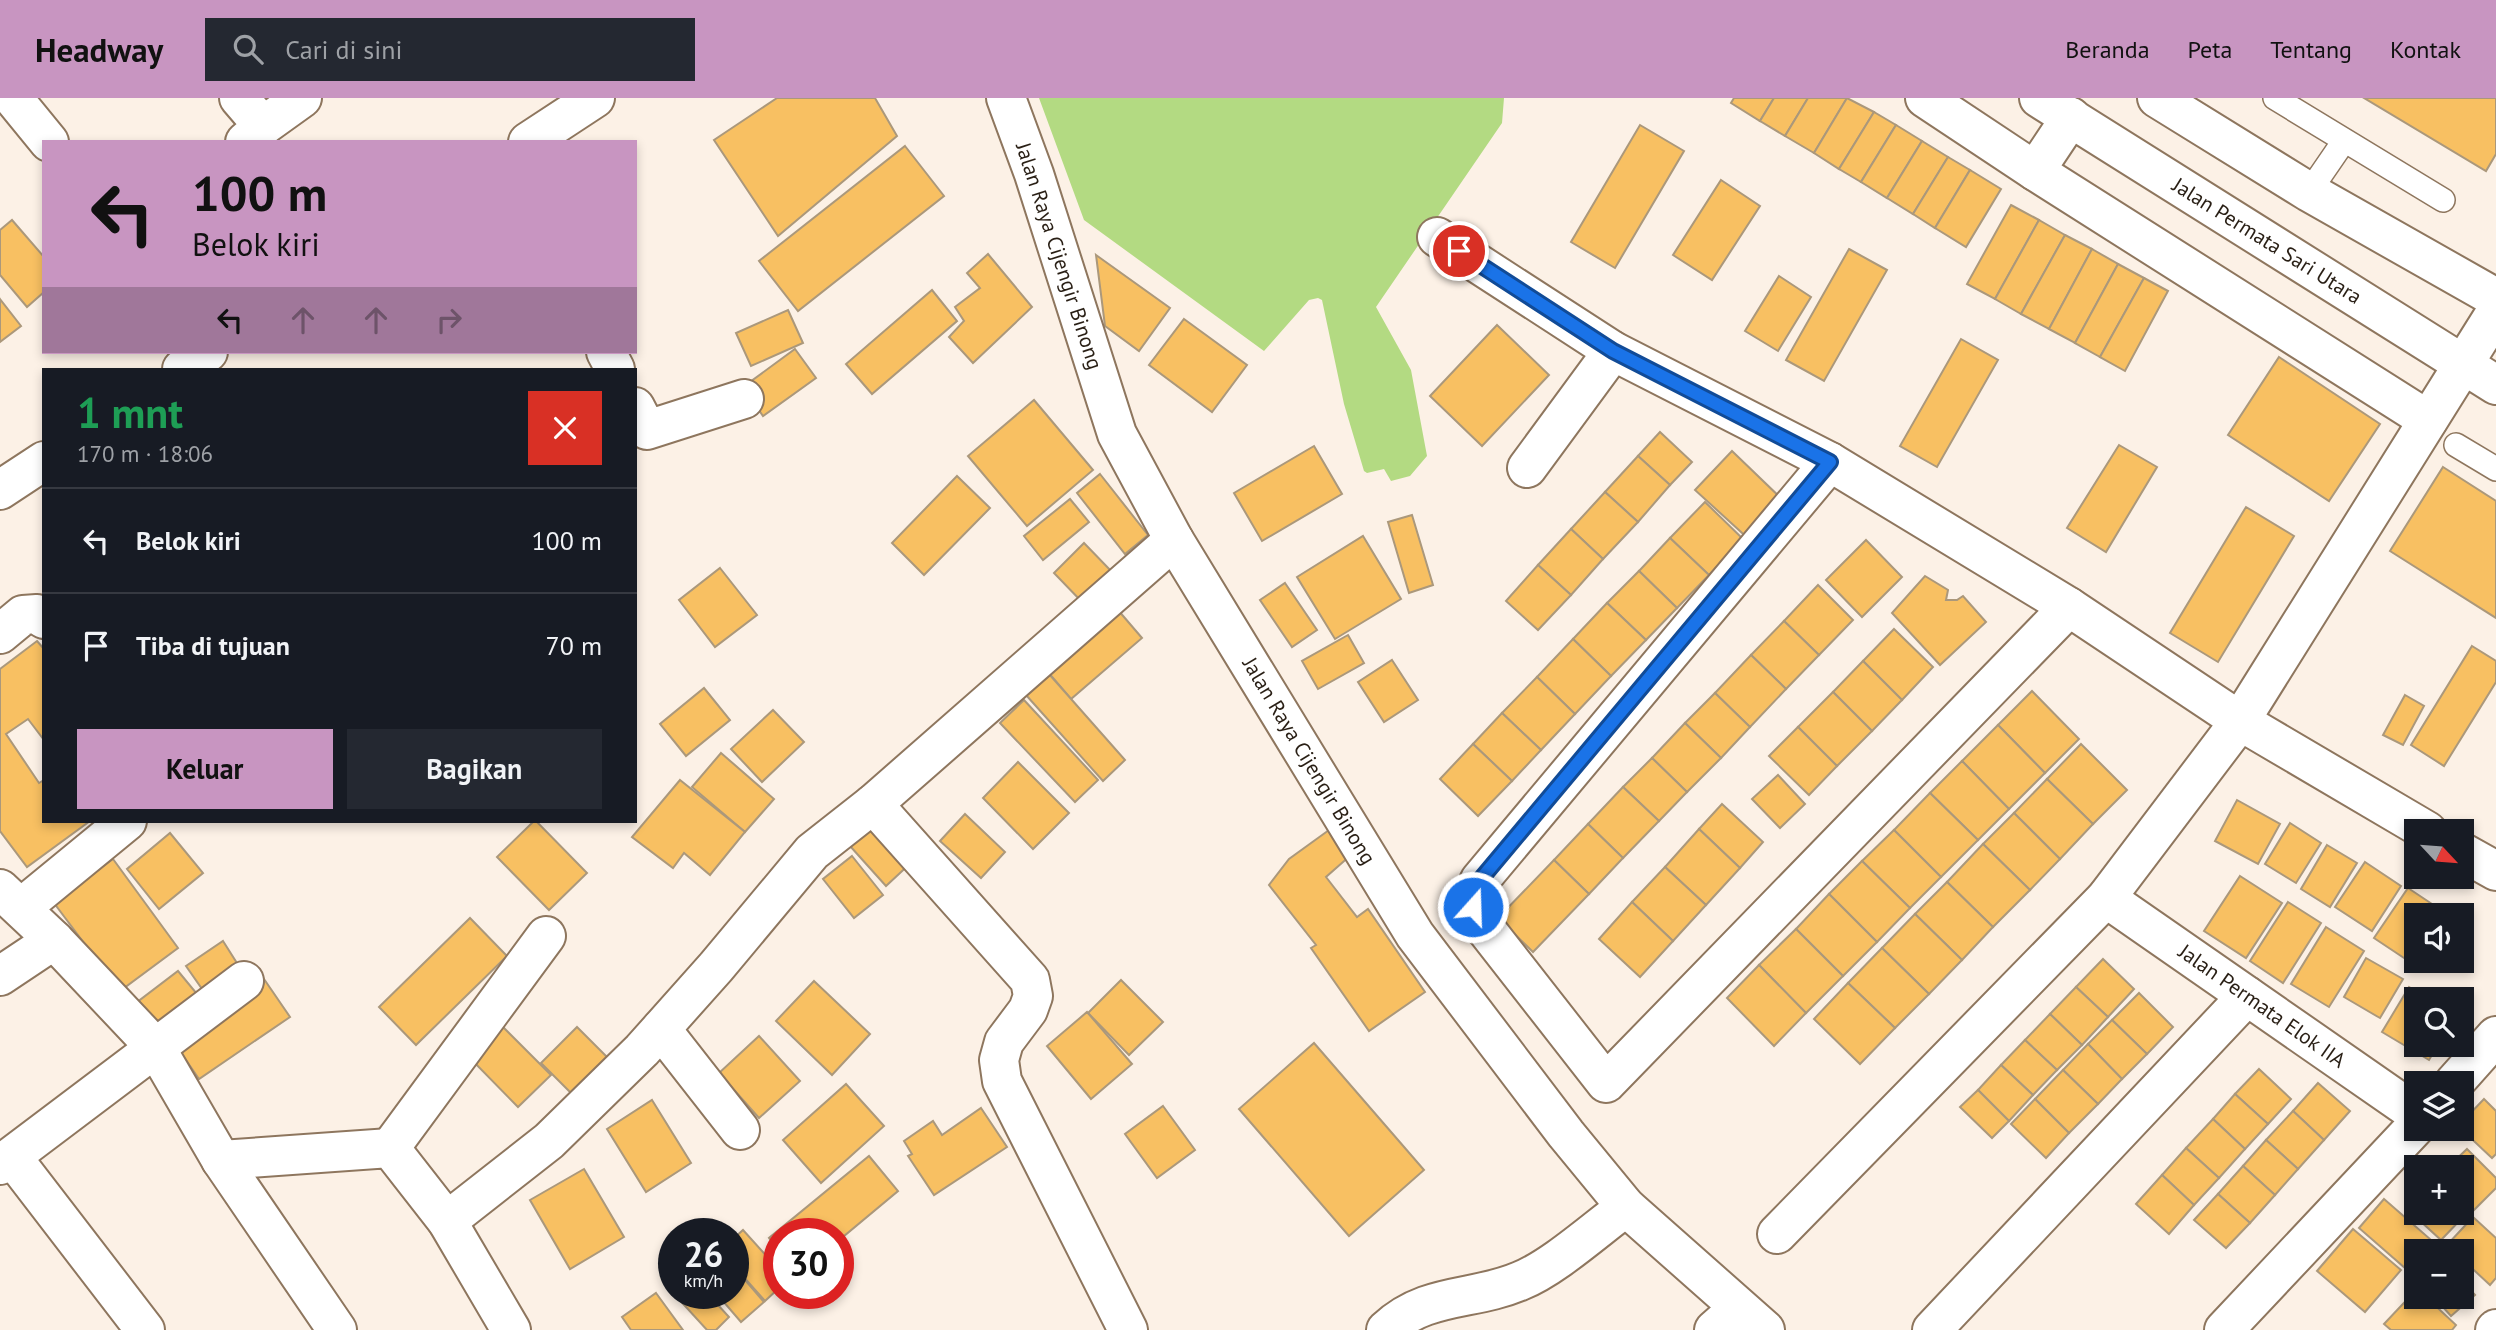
<!DOCTYPE html>
<html lang="id">
<meta charset="utf-8">
<style>
:root{--surface:#171b24;--page:#242831;--text:#f1f3f6;--muted:#9ea1a6;--line:#363941;--accent:#c895c1}
body{margin:0;font-family:"PT Sans",sans-serif;background:var(--page);color:var(--text);height:100vh;display:flex;flex-direction:column;font-size:26px;white-space:nowrap}
*{box-sizing:border-box;margin:0}
p{font-size:23px;color:var(--muted)}
.icon{flex:none;width:38px;height:38px;fill:none;stroke:currentColor;stroke-width:2;stroke-linecap:round;stroke-linejoin:round}
.map{position:relative;flex:1;overflow:hidden}
.drawer{position:absolute;left:42px;top:270px;width:595px;height:455px;display:flex;flex-direction:column;background:var(--surface);border-radius:0px;box-shadow:0 4px 10px #0003}
.drawer>*{flex:none}
.guide{position:absolute;left:42px;top:42px;width:595px;height:214px;border-radius:0px;box-shadow:0 4px 10px #0003;background:#c895c1;color:#111;overflow:hidden}
.needle{width:46px;rotate:116deg}
.tools{position:absolute;left:2404px;top:721px;display:grid;gap:14px}
.tools a{display:grid;place-items:center;width:70px;height:70px;border-radius:0px;background:var(--surface);box-shadow:0 4px 10px #0003;font-size:35px}
.speed{position:absolute;left:658px;top:1120px;display:flex;gap:14px;font-size:35px;font-weight:700;text-align:center}
.speed>*{display:grid;place-content:center;width:91px;height:91px;border-radius:50%;background:var(--surface);box-shadow:0 4px 10px #0003;line-height:1}
.speed small{font-size:18px;font-weight:400}
.speed .limit{border:10px solid #d22;background:#fff;color:#111}
.pin{position:absolute;display:grid;place-items:center;width:60px;height:60px;color:#fff;margin:-30px;border:4px solid #fff;border-radius:50%;box-shadow:0 2px 7px #0007}
.me{position:absolute;width:77px;margin:-38px;rotate:20deg;stroke-linejoin:round;filter:drop-shadow(0 0 5px #0008)}
.turn{display:flex;align-items:center;gap:24px;height:147px;padding:0 35px;font-size:32px}
.turn .icon{width:91px;height:91px;stroke-width:2.5}
.turn b{display:block;font-size:49px;line-height:60px}
.lanes{display:flex;align-items:center;height:66px;padding:0 35px;background:#0003;justify-content:center;gap:35px;direction:ltr}
.lanes .off{opacity:.35}
.round{display:grid;place-items:center;flex:none;width:74px;height:74px;border-radius:0px;background:var(--page)}
.summary{display:flex;align-items:center;justify-content:space-between;height:119px;padding:0 35px}
h1{font-size:42px;font-weight:800;line-height:52px;color:#1e9e55}
.primary-button{display:flex;gap:14px;margin-top:auto;padding:14px 35px}
.primary-button a{flex:1;height:80px;border-radius:0px;background:var(--accent);color:#111;font-size:28px;font-weight:800;line-height:80px;text-align:center}
.primary-button a+a{background:var(--page);color:var(--text)}
ul{padding:0;list-style:none}
li{display:flex;align-items:center;gap:21px;height:105px;padding:0 35px;border-top:2px solid var(--line)}
li div{flex:1}
li b{display:block;font-size:26px}
li em{font-style:normal}
header{display:flex;align-items:center;gap:42px;box-sizing:border-box;height:98px;padding:0 35px;background:var(--accent);color:#111}
header strong{font-size:33px}
nav{display:flex;gap:38px;margin-inline-start:auto;font-size:24px}
.search{width:490px;height:63px;background:var(--page);display:flex;align-items:center;gap:18px;box-sizing:border-box;padding:0 24px;border-radius:0px;color:var(--muted);font-size:26px}
.map>svg:first-child{display:block}
</style>
<header>
<strong>Headway</strong>
<div class="search"><svg class="icon" aria-label="search" viewBox="0 0 24 24"><circle cx="10" cy="10" r="6"/><path d="M15 15l6 6"/></svg>Cari di sini</div>
<nav><a>Beranda</a><a>Peta</a><a>Tentang</a><a>Kontak</a></nav>
</header>
<div class="map">
<svg width="2496" height="1232" viewBox="0 0 2496 1232">
<rect width="100%" height="100%" fill="#fcf1e6"/>
<!-- green -->
<path fill="#b3da82" d="M1039,0H1504L1502,25L1376,209L1411,272L1427,358L1410,378L1391,383L1384,371L1367,375L1364,373L1344,306L1322,202L1318,200L1309,202L1264,253L1084,122Z"/>
<!-- building -->
<g fill="#f8c062" stroke="#ab987b" stroke-width="2">
<path d="M777,0H875L897,38L778,138L714,42Z"/>
<path d="M1734,0H1774L1760,23L1731,5Z"/>
<path d="M1774,0H1808L1785,38L1760,23Z"/>
<path d="M1808,0H1847L1814,55L1785,38Z"/>
<path d="M1847,0L1874,14L1839,71L1814,55Z"/>
<path d="M2364,0H2496V56L2486,73Z"/>
<path d="M1874,14L1896,27L1861,84L1839,71Z"/>
<path d="M1640,27L1684,53L1615,170L1571,144Z"/>
<path d="M1896,27L1922,43L1887,100L1861,84Z"/>
<path d="M1922,43L1948,59L1913,116L1887,100Z"/>
<path d="M905,48L944,98L798,213L759,163Z"/>
<path d="M1948,59L1970,72L1935,130L1913,116Z"/>
<path d="M1970,72L2001,91L1966,149L1935,130Z"/>
<path d="M1721,82L1760,108L1712,182L1673,157Z"/>
<path d="M2011,107L2039,122L1995,201L1967,186Z"/>
<path d="M12,122L44,159V194L27,209L0,177V132Z"/>
<path d="M2039,122L2065,137L2021,216L1995,201Z"/>
<path d="M2065,137L2092,151L2049,231L2021,216Z"/>
<path d="M1849,151L1887,172L1824,283L1786,262Z"/>
<path d="M2092,151L2118,166L2075,245L2049,231Z"/>
<path d="M988,156L1032,209L973,265L949,239L964,223L955,209L980,190L967,175Z"/>
<path d="M1096,157L1170,210L1139,253L1105,228Z"/>
<path d="M2118,166L2144,180L2100,259L2075,245Z"/>
<path d="M1779,178L1811,199L1778,253L1745,233Z"/>
<path d="M2144,180L2168,193L2125,273L2100,259Z"/>
<path d="M932,192L957,223L872,296L846,266Z"/>
<path d="M0,201L21,228L0,244Z"/>
<path d="M788,212L803,245L751,268L736,235Z"/>
<path d="M1184,221L1247,267L1212,314L1149,267Z"/>
<path d="M1497,227L1549,277L1482,348L1430,298Z"/>
<path d="M1961,241L1998,262L1937,369L1900,348Z"/>
<path d="M795,251L816,280L763,318L743,289Z"/>
<path d="M2279,259L2380,326L2329,403L2228,337Z"/>
<path d="M1034,302L1093,372L1027,428L968,358Z"/>
<path d="M1660,334L1692,364L1670,387L1638,358Z"/>
<path d="M2119,347L2157,369L2106,454L2067,430Z"/>
<path d="M1314,348L1342,396L1262,443L1234,395Z"/>
<path d="M1732,353L1787,406L1752,444L1695,392Z"/>
<path d="M1638,358L1670,387L1638,424L1605,394Z"/>
<path d="M2443,369L2496,403V520L2390,453Z"/>
<path d="M1100,376L1148,437L1125,456L1077,395Z"/>
<path d="M957,378L990,410L924,477L892,445Z"/>
<path d="M1605,394L1638,424L1603,461L1571,431Z"/>
<path d="M1070,401L1089,424L1043,462L1024,438Z"/>
<path d="M1705,404L1743,441L1709,477L1670,440Z"/>
<path d="M2246,409L2294,438L2218,564L2170,535Z"/>
<path d="M1412,417L1433,487L1409,495L1388,424Z"/>
<path d="M1571,431L1603,461L1571,497L1538,467Z"/>
<path d="M1363,438L1401,501L1335,541L1297,479Z"/>
<path d="M1670,440L1709,477L1677,510L1639,473Z"/>
<path d="M1866,442L1902,479L1862,519L1826,482Z"/>
<path d="M1084,445L1114,476L1084,506L1054,475Z"/>
<path d="M1538,467L1571,497L1538,532L1506,503Z"/>
<path d="M720,470L757,517L715,549L679,502Z"/>
<path d="M1639,473L1677,510L1646,542L1607,505Z"/>
<path d="M1925,478L1948,492L1946,502H1957L1963,498L1986,524L1940,567L1892,515Z"/>
<path d="M1285,485L1317,532L1292,549L1260,502Z"/>
<path d="M1818,487L1853,522L1819,557L1784,523Z"/>
<path d="M1112,505L1142,540L1071,601L1041,566Z"/>
<path d="M1607,505L1646,542L1611,578L1573,541Z"/>
<path d="M1784,523L1819,557L1786,591L1751,557Z"/>
<path d="M1894,531L1933,569L1902,602L1863,563Z"/>
<path d="M1348,537L1364,565L1318,591L1302,563Z"/>
<path d="M1573,541L1611,578L1575,616L1537,579Z"/>
<path d="M37,543L44,551V642L28,621L6,636L39,685L44,682V723H90L27,769L0,733V571Z"/>
<path d="M2472,548L2496,563V584L2444,668L2411,647Z"/>
<path d="M1751,557L1786,591L1750,629L1715,595Z"/>
<path d="M1392,562L1418,602L1384,624L1358,584Z"/>
<path d="M1863,563L1902,602L1872,633L1833,594Z"/>
<path d="M1049,576L1125,662L1103,683L1026,597Z"/>
<path d="M1537,579L1575,616L1541,652L1502,615Z"/>
<path d="M704,590L730,622L686,658L660,626Z"/>
<path d="M2032,593L2079,641L2045,675L1998,627Z"/>
<path d="M1833,594L1872,633L1837,668L1798,629Z"/>
<path d="M1715,595L1750,629L1721,660L1685,625Z"/>
<path d="M2405,597L2424,608L2403,647L2383,637Z"/>
<path d="M1024,602L1098,682L1075,704L1000,625Z"/>
<path d="M773,612L804,644L762,684L731,651Z"/>
<path d="M1502,615L1541,652L1512,683L1473,646Z"/>
<path d="M1685,625L1721,660L1687,694L1652,660Z"/>
<path d="M1998,627L2045,675L2009,711L1962,663Z"/>
<path d="M1798,629L1837,668L1809,697L1769,658Z"/>
<path d="M1473,646L1512,683L1478,718L1440,681Z"/>
<path d="M2081,646L2127,692L2093,726L2047,681Z"/>
<path d="M721,655L774,701L745,734L692,689Z"/>
<path d="M1652,660L1687,694L1659,723L1623,689Z"/>
<path d="M1962,663L2009,711L1978,742L1930,695Z"/>
<path d="M1018,664L1069,715L1033,751L983,700Z"/>
<path d="M1778,677L1805,706L1780,730L1752,701Z"/>
<path d="M2047,681L2093,726L2060,761L2014,715Z"/>
<path d="M680,682L745,734L710,777L684,755L673,770L632,739Z"/>
<path d="M1623,689L1659,723L1623,760L1588,726Z"/>
<path d="M1930,695L1978,742L1941,779L1894,732Z"/>
<path d="M2237,702L2280,726L2258,766L2215,743Z"/>
<path d="M1722,706L1763,744L1740,770L1699,731Z"/>
<path d="M869,712L914,762L886,788L841,738Z"/>
<path d="M2014,715L2060,761L2030,792L1983,746Z"/>
<path d="M965,716L1005,754L981,780L940,743Z"/>
<path d="M534,723H536L587,775L549,812L497,759Z"/>
<path d="M2290,725L2321,745L2296,785L2265,766Z"/>
<path d="M1588,726L1623,760L1589,796L1554,762Z"/>
<path d="M1699,731L1740,770L1706,807L1665,769Z"/>
<path d="M1329,732L1351,757L1326,779L1357,819L1368,811L1425,894L1369,933L1311,850L1316,847L1269,787L1289,761Z"/>
<path d="M1894,732L1941,779L1910,810L1862,763Z"/>
<path d="M170,735L203,775L159,811L127,771Z"/>
<path d="M1983,746L2030,792L1993,829L1947,784Z"/>
<path d="M2327,747L2357,765L2330,809L2301,791Z"/>
<path d="M852,758L883,797L854,820L823,781Z"/>
<path d="M113,761L178,850L120,893L54,805Z"/>
<path d="M1554,762L1589,796L1533,854L1498,820Z"/>
<path d="M1862,763L1910,810L1877,844L1829,796Z"/>
<path d="M2365,764L2401,788L2372,833L2335,809Z"/>
<path d="M1665,769L1706,807L1673,843L1632,804Z"/>
<path d="M2240,778L2282,805L2246,860L2204,833Z"/>
<path d="M1947,784L1993,829L1962,862L1915,816Z"/>
<path d="M2408,790L2444,814L2442,817H2417V855L2410,864L2374,840Z"/>
<path d="M1829,796L1877,844L1843,878L1796,831Z"/>
<path d="M1632,804L1673,843L1640,879L1599,841Z"/>
<path d="M2288,804L2321,825L2283,885L2250,863Z"/>
<path d="M1915,816L1962,862L1929,896L1882,850Z"/>
<path d="M470,820L507,858L416,947L379,909Z"/>
<path d="M2326,829L2364,853L2329,909L2291,886Z"/>
<path d="M1796,831L1843,878L1806,915L1759,867Z"/>
<path d="M223,843L242,873L207,898L186,868Z"/>
<path d="M1882,850L1929,896L1895,930L1848,885Z"/>
<path d="M2366,860L2403,881L2380,920L2344,899Z"/>
<path d="M2103,861L2134,891L2108,919L2076,889Z"/>
<path d="M1759,867L1806,915L1774,948L1727,900Z"/>
<path d="M178,873L202,902L155,936L132,908Z"/>
<path d="M264,881L290,919L199,981L173,943Z"/>
<path d="M1121,882L1163,924L1129,957L1088,915Z"/>
<path d="M814,883L870,936L832,977L776,923Z"/>
<path d="M1848,885L1895,930L1860,966L1814,921Z"/>
<path d="M2076,889L2108,919L2082,947L2050,916Z"/>
<path d="M2409,889L2430,901H2417V947H2438L2429,962L2382,934Z"/>
<path d="M2139,895L2173,929L2147,956L2112,922Z"/>
<path d="M1087,914L1132,966L1091,1001L1047,948Z"/>
<path d="M2050,916L2082,947L2057,972L2025,942Z"/>
<path d="M2112,922L2147,956L2122,981L2088,946Z"/>
<path d="M498,924L551,977L518,1009L466,956Z"/>
<path d="M577,929L616,968L580,1004L541,965Z"/>
<path d="M759,938L800,983L759,1020L719,975Z"/>
<path d="M2025,942L2057,972L2033,997L2001,967Z"/>
<path d="M1314,945L1424,1072L1349,1138L1239,1011Z"/>
<path d="M2088,946L2122,981L2098,1006L2063,972Z"/>
<path d="M2001,967L2033,997L2009,1023L1978,992Z"/>
<path d="M2259,971L2291,1001L2268,1026L2235,996Z"/>
<path d="M2063,972L2098,1006L2069,1035L2035,1001Z"/>
<path d="M2318,985L2350,1013L2324,1042L2293,1013Z"/>
<path d="M846,986L884,1028L821,1085L783,1042Z"/>
<path d="M1978,992L2009,1023L1992,1040L1960,1009Z"/>
<path d="M2235,996L2268,1026L2245,1051L2213,1021Z"/>
<path d="M2035,1001L2069,1035L2046,1060L2011,1026Z"/>
<path d="M2484,1001L2496,1013V1056L2492,1060L2461,1031L2462,1024Z"/>
<path d="M652,1002L691,1065L646,1094L607,1031Z"/>
<path d="M1163,1008L1195,1052L1157,1080L1125,1036Z"/>
<path d="M981,1010L1007,1049L934,1097L908,1058L912,1056L904,1043L933,1023L942,1037Z"/>
<path d="M2293,1013L2324,1042L2298,1071L2266,1042Z"/>
<path d="M2213,1021L2245,1051L2219,1080L2186,1050Z"/>
<path d="M2266,1042L2298,1071L2275,1097L2243,1068Z"/>
<path d="M2186,1050L2219,1080L2194,1107L2162,1077Z"/>
<path d="M2467,1051L2496,1080V1090L2473,1113L2462,1102V1069H2448Z"/>
<path d="M869,1058L898,1093L838,1143V1136H779V1152L769,1140Z"/>
<path d="M2243,1068L2275,1097L2250,1125L2218,1096Z"/>
<path d="M584,1071L624,1139L570,1171L530,1102Z"/>
<path d="M2162,1077L2194,1107L2169,1136L2136,1106Z"/>
<path d="M2218,1096L2250,1125L2226,1150L2194,1122Z"/>
<path d="M2384,1101L2430,1141L2420,1153H2417V1156L2405,1170L2359,1130Z"/>
<path d="M2417,1101V1115H2462V1112L2466,1116L2441,1142L2407,1111Z"/>
<path d="M2473,1119L2496,1140V1180L2490,1187L2462,1161V1153H2453L2447,1147Z"/>
<path d="M2353,1131L2401,1172L2365,1214L2317,1173Z"/>
<path d="M743,1132L779,1172V1190L765,1203L733,1167V1141Z"/>
<path d="M733,1168L764,1204L741,1224L716,1195H733Z"/>
<path d="M674,1178V1195H707L729,1219L716,1232H707L665,1186Z"/>
<path d="M2462,1183L2475,1197L2451,1218L2434,1199H2462Z"/>
<path d="M2417,1191V1199H2426L2456,1227L2452,1232H2391L2384,1226Z"/>
<path d="M656,1195L683,1232H631L622,1219Z"/>
</g>
<g fill="none" stroke-linecap="round" stroke-linejoin="round">
<!-- lane casing -->
<g stroke="#8e765e" stroke-width="26">
<g id="lane">
<path d="M2275,0L2443,102"/>
<path d="M2309,94L2344,43"/>
<path d="M2456,347L2496,371"/>
</g>
</g>
<!-- street casing -->
<g stroke="#8e765e" stroke-width="42">
<g id="street">
<path d="M13,0L49,44"/>
<path d="M239,0L263,28L245,44"/>
<path d="M1925,0L2035,73L2428,322"/>
<path d="M263,28L302,0"/>
<path d="M528,44L595,0"/>
<path d="M2035,73L2071,19"/>
<path d="M1437,139L1613,253L1830,364L2069,509L2240,623L2427,733"/>
<path d="M606,254L615,271"/>
<path d="M182,271L208,254"/>
<path d="M635,309L647,332L744,301"/>
<path d="M1830,364L1480,782C1470,799 1473,809 1481,825L1606,985L2069,509"/>
<path d="M1527,370L1613,253"/>
<path d="M0,392L44,363"/>
<path d="M0,536L23,517L37,516L44,521"/>
<path d="M873,706L1030,882L1033,898L1028,912L1004,944L999,962L1002,983L1128,1232"/>
<path d="M2462,754L2496,773"/>
<path d="M0,791L54,842L156,950L221,1062L337,1232"/>
<path d="M2106,800L2417,1016"/>
<path d="M21,810L127,723"/>
<path d="M0,878L54,842"/>
<path d="M661,931L740,1032"/>
<path d="M2454,985L2496,938"/>
<path d="M390,1050L546,838"/>
<path d="M12,1059L145,1232"/>
<path d="M221,1062L390,1050L447,1123L511,1232"/>
<path d="M0,1067L244,883"/>
<path d="M447,1123L549,1043L642,952L716,869L812,754L873,706L1174,442"/>
<path d="M1777,1136L2106,800L2240,623L2496,214"/>
<path d="M1386,1232C1426,1194 1474,1203 1520,1183C1553,1170 1596,1131 1626,1109"/>
<path d="M1714,1232L1739,1210"/>
<path d="M1932,1232L2247,898"/>
<path d="M2224,1232L2417,1027"/>
<path d="M2495,1232L2496,1231"/>
</g>
</g>
<!-- secondary casing -->
<g stroke="#8e765e" stroke-width="42">
<g id="secondary">
<path d="M1006,0L1034,76L1117,336L1174,442L1415,837L1566,1036L1626,1109L1765,1232"/>
<path d="M2039,0L2496,287"/>
<path d="M2157,0L2309,94L2496,200"/>
</g>
</g>
<!-- lane -->
<use href="#lane" stroke="#fff" stroke-width="23"/>
<!-- street -->
<use href="#street" stroke="#fff" stroke-width="38"/>
<!-- secondary -->
<use href="#secondary" stroke="#fff" stroke-width="38"/>
</g>
<g fill="none" stroke-linecap="round" stroke-linejoin="round">
<!-- route casing -->
<g stroke="#114b97" stroke-width="18">
<path id="route" d="M1459,153L1613,253L1830,364L1480,782L1473,794V809"/>
</g>
<!-- route -->
<use href="#route" stroke="#1a73e8" stroke-width="12"/>
</g>
<g text-anchor="middle" stroke-width="7" stroke-linejoin="round" paint-order="stroke">
<!-- street labels -->
<g font-size="21" fill="#291f15" stroke="#fff">
<text transform="translate(2267 143) rotate(32)" y="7">Jalan Permata Sari Utara</text>
<text transform="translate(1059 158) rotate(72)" y="7">Jalan Raya Cijengir Binong</text>
<text transform="translate(1309 663) rotate(59)" y="7">Jalan Raya Cijengir Binong</text>
<text transform="translate(2262 908) rotate(35)" y="7">Jalan Permata Elok IIA</text>
</g>
</g>
</svg>
<div class="tools">
<a><svg class="needle" viewBox="-14 -14 28 28"><path d="M0-13l5 13h-10z" fill="#e53935"/><path d="M0 13l5-13h-10z" fill="#9ea1a6"/></svg></a>
<a><svg class="icon" aria-label="sound" viewBox="0 0 24 24"><path d="M4 9h4l5-4v14l-5-4H4zM17 9q2 3 0 6"/></svg></a>
<a><svg class="icon" aria-label="search" viewBox="0 0 24 24"><circle cx="10" cy="10" r="6"/><path d="M15 15l6 6"/></svg></a>
<a><svg class="icon" aria-label="layers" viewBox="0 0 24 24"><path d="M12 4l9 5-9 5-9-5zM3 14l9 5 9-5"/></svg></a>
<a>+</a>
<a>−</a>
</div>
<div class="speed"><div>26<small>km/h</small></div><div class="limit">30</div></div>
<div class="pin" style="left:1459px;top:153px;background:#d93025"><svg class="icon" aria-label="arrive" viewBox="0 0 24 24"><path d="M6 21V4h12l-3 4 3 4H6"/></svg></div>
<svg class="me" style="left:1473px;top:809px" viewBox="-20 -20 40 40"><circle r="17" fill="#1a73e8" stroke="#fff" stroke-width="3"/><path d="M0-11L8 9 0 5-8 9z" fill="#fff"/></svg>
<div class="guide">
<div class="turn"><svg class="icon" aria-label="left" viewBox="0 0 24 24"><path d="M17 20v-9H6M10 6l-5 5 5 5"/></svg><div><b>100 m</b>Belok kiri</div></div>
<div class="lanes"><svg class="icon" aria-label="left" viewBox="0 0 24 24"><path d="M17 20v-9H6M10 6l-5 5 5 5"/></svg><svg class="icon off" aria-label="ahead" viewBox="0 0 24 24"><path d="M12 20V5M6 11l6-6 6 6"/></svg><svg class="icon off" aria-label="ahead" viewBox="0 0 24 24"><path d="M12 20V5M6 11l6-6 6 6"/></svg><svg class="icon off" aria-label="right" viewBox="0 0 24 24"><path d="M7 20v-9h11M14 6l5 5-5 5"/></svg></div>
</div>
<section class="drawer">
<div class="summary"><div><h1>1 mnt</h1><p>170 m · 18:06</p></div><a class="round" style="background:#d93025;color:#fff"><svg class="icon" aria-label="close" viewBox="0 0 24 24"><path d="M6 6l12 12M18 6L6 18"/></svg></a></div>
<ul>
<li><svg class="icon" aria-label="left" viewBox="0 0 24 24"><path d="M17 20v-9H6M10 6l-5 5 5 5"/></svg><div><b>Belok kiri</b></div><em>100 m</em></li>
<li><svg class="icon" aria-label="arrive" viewBox="0 0 24 24"><path d="M6 21V4h12l-3 4 3 4H6"/></svg><div><b>Tiba di tujuan</b></div><em>70 m</em></li>
</ul>
<div class="primary-button"><a>Keluar</a><a>Bagikan</a></div>
</section>
</div>
